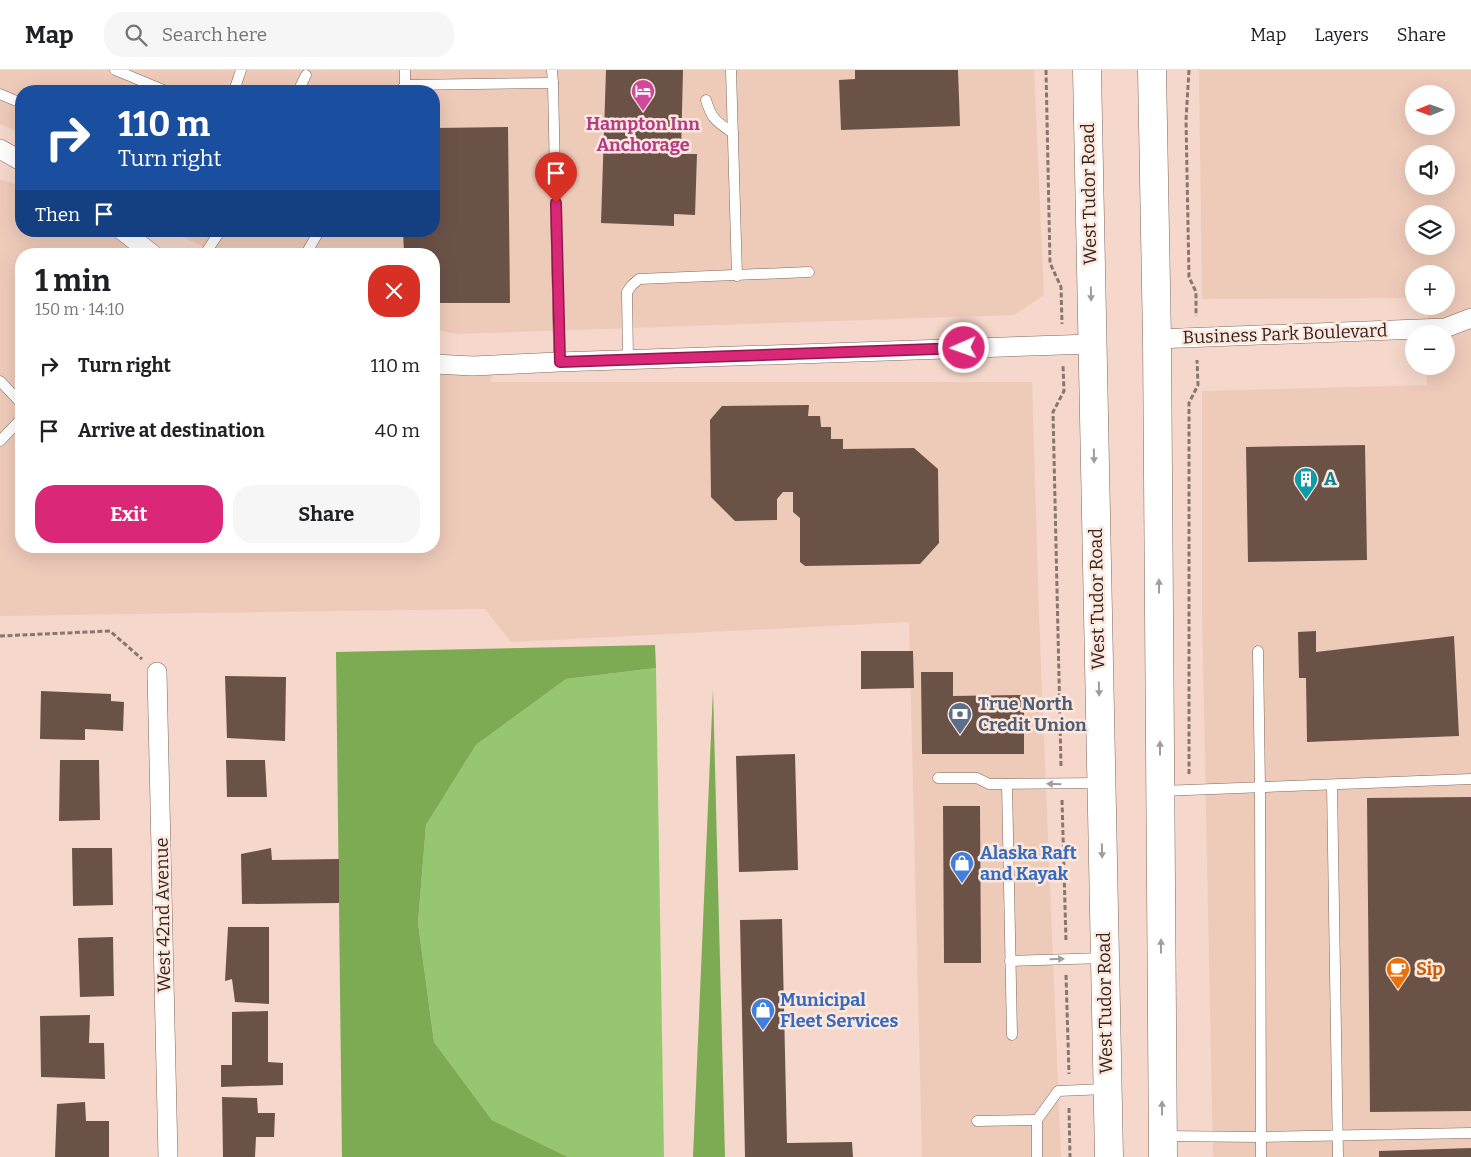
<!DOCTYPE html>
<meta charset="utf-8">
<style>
:root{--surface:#fff;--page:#f6f6f6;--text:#202124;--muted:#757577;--line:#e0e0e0;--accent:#db2777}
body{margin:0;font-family:Bitter,serif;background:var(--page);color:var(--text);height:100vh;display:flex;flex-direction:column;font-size:19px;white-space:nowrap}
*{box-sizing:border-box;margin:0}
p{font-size:16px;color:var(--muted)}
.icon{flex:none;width:28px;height:28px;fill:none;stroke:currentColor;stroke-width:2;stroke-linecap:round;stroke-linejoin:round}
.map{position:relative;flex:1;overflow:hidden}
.panel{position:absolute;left:15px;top:178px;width:425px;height:305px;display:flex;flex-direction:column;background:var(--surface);border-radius:20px;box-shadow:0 5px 20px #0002}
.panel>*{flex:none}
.banner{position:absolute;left:15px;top:15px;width:425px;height:152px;border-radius:20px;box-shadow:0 5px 20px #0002;background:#1a4fa0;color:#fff;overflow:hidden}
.needle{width:32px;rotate:269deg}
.fabs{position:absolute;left:1405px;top:15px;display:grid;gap:10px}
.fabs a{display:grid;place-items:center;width:50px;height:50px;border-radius:50%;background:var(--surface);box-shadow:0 5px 20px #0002;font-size:25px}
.pin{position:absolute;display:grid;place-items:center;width:42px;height:42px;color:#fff;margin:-51px -21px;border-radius:50% 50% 50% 0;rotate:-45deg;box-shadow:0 0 5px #0007}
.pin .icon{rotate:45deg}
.me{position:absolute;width:55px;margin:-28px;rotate:268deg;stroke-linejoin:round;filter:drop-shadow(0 0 4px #0008)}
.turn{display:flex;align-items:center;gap:18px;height:105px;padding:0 20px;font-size:22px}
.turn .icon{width:65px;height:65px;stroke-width:2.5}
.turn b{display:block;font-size:35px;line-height:42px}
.then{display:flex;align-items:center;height:48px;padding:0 20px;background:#0003;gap:10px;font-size:19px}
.round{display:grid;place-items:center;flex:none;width:52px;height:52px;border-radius:20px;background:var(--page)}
.overview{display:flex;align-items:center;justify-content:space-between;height:85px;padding:0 20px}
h1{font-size:30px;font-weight:700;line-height:38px}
.button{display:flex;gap:10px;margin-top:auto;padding:10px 20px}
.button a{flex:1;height:58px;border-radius:20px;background:var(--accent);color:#fff;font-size:20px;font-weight:700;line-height:58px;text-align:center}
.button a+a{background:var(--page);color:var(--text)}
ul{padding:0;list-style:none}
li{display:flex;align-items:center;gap:15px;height:65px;padding:0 20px}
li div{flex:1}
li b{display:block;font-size:19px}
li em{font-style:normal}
header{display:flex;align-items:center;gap:30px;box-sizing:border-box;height:70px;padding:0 25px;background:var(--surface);border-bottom:1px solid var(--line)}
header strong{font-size:24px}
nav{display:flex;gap:28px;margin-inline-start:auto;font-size:18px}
.search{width:350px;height:45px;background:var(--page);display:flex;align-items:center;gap:12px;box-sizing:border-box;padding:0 18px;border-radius:20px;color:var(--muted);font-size:19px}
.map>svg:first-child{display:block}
</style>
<header>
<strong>Map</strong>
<div class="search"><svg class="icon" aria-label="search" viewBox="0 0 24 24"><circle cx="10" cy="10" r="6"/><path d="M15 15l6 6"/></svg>Search here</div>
<nav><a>Map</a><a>Layers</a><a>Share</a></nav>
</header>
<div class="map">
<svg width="1471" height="1087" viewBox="0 0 1471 1087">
<rect width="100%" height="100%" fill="#f5d8cb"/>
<!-- built -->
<g fill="#eecab9" fill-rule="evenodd">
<path d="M0,0H1034L1044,225L1014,245L457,264L434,259V184H217L187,169L176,161H434V21H21V63L0,54Z"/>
<path d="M1199,0H1471V1087H1213L1202,541V321L1427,315V296H1446V264H1428V236H1446V204H1414V228L1202,229ZM1414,24H1446V56H1414ZM1414,84H1446V116H1414ZM1414,144H1446V176H1414Z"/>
<path d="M0,109L21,116V161H123L152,184H21V476H434V287L497,294L490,312H1032L1039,546L1061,1087H922L909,552L511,572L485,539L0,546Z"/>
</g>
<!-- green -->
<path fill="#97c671" d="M656,598L664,1087H568L492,1050L434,972L418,853L426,755L476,675L566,609Z"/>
<!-- forest -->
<g fill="#7cab53">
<path d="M655,575L656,598L566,609L476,675L426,755L418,853L434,972L492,1050L568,1087H342L336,582Z"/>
<path d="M713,619L725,1087H693Z"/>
</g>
<!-- building -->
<g fill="#6a5247">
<path d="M606,0H683L681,84H697L695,145L674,144V156L601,153Z"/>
<path d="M855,0H958L960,56L841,60L839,10L855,9Z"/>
<path d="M508,57L510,233H434V184H404L403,161H434V58Z"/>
<path d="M809,335L808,346H820L821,357H831V369H843V379L914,378L938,399L939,473L920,494L805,496L800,492V448L793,442V422H783L777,429V450L735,451L711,427L710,350L722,336Z"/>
<path d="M1365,375L1367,490L1248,492L1246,377Z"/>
<path d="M1316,561V582L1454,566L1459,666L1307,672L1306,608H1299L1298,562Z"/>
<path d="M861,581H913L914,618L861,619Z"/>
<path d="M921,602H953V626L1024,625V684H922Z"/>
<path d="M225,606L286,607L285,671L227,668Z"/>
<path d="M41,621L111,624V631L124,632L123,661L85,659V670L40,669Z"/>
<path d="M795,684L798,800L739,802L736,686Z"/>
<path d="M60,690H99L100,750L59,751Z"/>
<path d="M226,690H265L267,727H227Z"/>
<path d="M1471,727V1041L1370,1042L1367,728Z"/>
<path d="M943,736H980L981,893H944Z"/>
<path d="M72,778H112L113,835L73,836Z"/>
<path d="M271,778L272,790L339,789V833L242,834L241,784Z"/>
<path d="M782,849L787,1073L852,1072L853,1087H745L740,850Z"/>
<path d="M228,857H269V934L235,932L232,909L225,911Z"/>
<path d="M113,867L114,926L80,927L78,868Z"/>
<path d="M268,941V992L283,993V1015L221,1017V995H232V942Z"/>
<path d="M90,945L89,973H104L105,1009L41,1007L40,946Z"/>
<path d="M222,1027L257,1028L258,1043H275L274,1067H256L255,1087H223Z"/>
<path d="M85,1032L86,1051H109V1087H55L57,1034Z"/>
<path d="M1471,1078V1087H1379V1081Z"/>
</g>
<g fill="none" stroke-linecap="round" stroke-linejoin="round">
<!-- lane casing -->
<g stroke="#80675b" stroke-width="11">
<g id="lane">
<path d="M115,0L166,21"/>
<path d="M552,0L553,13"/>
<path d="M731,0L737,206"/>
<path d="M405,15V0"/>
<path d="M234,21L241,0"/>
<path d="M298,21L306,5"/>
<path d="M400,21L405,15L553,13L559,292"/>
<path d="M0,24L21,33"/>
<path d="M706,30C712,50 716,51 733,63"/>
<path d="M205,184L220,161"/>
<path d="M306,184L319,161"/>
<path d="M628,289L627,222L632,215L639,209L809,202"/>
<path d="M0,311L21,333"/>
<path d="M0,371L21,349"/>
<path d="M1258,581L1260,717L1261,1087"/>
<path d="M938,708H977L989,714L1100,713"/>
<path d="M1007,714L1012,965"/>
<path d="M1332,715L1338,1087"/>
<path d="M1161,721L1471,709"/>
<path d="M1010,891L1104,888"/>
<path d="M977,1051L1037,1050"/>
<path d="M1163,1066L1261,1067L1471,1063"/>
<path d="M1037,1087V1050L1058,1021L1106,1019"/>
</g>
</g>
<!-- street casing -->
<g stroke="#80675b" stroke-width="20">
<g id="street">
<path d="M0,79L21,91"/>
<path d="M123,161L152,184"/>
<path d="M1157,269L1445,258L1471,248"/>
<path d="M434,294L473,296L559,292L1092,274"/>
<path d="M157,602L168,1087"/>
</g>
</g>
<!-- primary casing -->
<g stroke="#80675b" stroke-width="29">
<g id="primary">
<path d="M1087,0L1109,1087"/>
<path d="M1152,0L1157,269L1163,1087"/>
</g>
</g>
<!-- path -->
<g stroke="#89766d" stroke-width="3" stroke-dasharray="5 2.5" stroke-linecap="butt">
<path d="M1046,0L1050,193L1061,217L1062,254"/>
<path d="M1189,0L1186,50L1189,207L1196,222V246"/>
<path d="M0,566L110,561L142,589"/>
<path d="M1061,696L1053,342L1064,321L1063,295"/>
<path d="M1189,704V333L1198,315L1197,290"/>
<path d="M1062,730L1066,871"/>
<path d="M1066,905L1069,1004"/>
<path d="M1069,1038L1070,1087"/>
</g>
<!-- lane -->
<use href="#lane" stroke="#fff" stroke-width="10"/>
<!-- street -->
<use href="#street" stroke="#fff" stroke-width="19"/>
<!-- primary -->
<use href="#primary" stroke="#fff" stroke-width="28"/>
</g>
<!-- one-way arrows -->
<defs><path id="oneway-solid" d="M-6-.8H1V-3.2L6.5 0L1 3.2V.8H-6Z" transform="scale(1.25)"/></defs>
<g fill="#a29d9b">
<use href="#oneway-solid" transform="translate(1091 224) rotate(89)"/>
<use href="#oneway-solid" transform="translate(1094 386) rotate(89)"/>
<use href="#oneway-solid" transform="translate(1159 516) rotate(-90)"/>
<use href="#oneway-solid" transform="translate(1099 619) rotate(89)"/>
<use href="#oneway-solid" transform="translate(1160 678) rotate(-90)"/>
<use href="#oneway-solid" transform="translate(1054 714) rotate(-179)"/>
<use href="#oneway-solid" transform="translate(1102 781) rotate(89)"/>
<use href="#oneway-solid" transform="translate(1161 876) rotate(-90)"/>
<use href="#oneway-solid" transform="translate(1057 889) rotate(-2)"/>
<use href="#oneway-solid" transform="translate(1162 1038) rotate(-90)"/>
</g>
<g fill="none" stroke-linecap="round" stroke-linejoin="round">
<!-- route casing -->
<g stroke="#8e194d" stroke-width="12">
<path id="route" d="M556,133L560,292L964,278"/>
</g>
<!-- route -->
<use href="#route" stroke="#db2777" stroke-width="9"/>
</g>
<!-- icons -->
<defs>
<g id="hotel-pin" transform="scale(1.25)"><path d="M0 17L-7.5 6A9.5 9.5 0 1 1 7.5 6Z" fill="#d1479c" stroke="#fee7dc"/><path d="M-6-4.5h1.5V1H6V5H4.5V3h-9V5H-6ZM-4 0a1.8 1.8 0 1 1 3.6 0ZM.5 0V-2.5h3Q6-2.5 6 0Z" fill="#fff"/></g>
<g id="building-pin" transform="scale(1.25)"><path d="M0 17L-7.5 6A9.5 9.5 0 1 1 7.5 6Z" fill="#0f9aa8" stroke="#fee7dc"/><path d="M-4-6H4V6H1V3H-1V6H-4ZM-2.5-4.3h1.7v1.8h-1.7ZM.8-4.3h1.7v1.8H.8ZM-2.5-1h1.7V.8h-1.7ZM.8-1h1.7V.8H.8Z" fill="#fff"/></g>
<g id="bank-pin" transform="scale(1.25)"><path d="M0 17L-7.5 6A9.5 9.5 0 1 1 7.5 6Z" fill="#5c6f8a" stroke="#fee7dc"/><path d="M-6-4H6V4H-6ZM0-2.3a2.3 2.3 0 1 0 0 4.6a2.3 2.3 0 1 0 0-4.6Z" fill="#fff"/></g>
<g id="shop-pin" transform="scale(1.25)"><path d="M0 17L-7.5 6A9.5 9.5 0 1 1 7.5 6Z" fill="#3f7fe0" stroke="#fee7dc"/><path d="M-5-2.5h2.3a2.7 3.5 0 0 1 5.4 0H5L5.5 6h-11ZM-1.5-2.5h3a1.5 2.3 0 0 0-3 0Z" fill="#fff"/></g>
<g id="cafe-pin" transform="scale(1.25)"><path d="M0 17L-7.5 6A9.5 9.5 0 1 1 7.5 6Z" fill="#e8710a" stroke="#fee7dc"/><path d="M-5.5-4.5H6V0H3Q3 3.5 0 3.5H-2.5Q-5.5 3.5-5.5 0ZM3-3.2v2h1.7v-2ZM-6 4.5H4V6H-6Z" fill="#fff"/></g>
</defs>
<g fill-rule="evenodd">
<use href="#hotel-pin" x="643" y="21"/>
<use href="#building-pin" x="1306" y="409"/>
<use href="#bank-pin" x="960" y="644"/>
<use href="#shop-pin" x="962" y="793"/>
<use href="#cafe-pin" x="1398" y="899"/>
<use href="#shop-pin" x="763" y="940"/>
</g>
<g text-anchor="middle" stroke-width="5" stroke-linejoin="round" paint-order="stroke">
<!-- hotel labels -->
<g font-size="18" font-weight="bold" fill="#b23c85" stroke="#fee7dc">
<text x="643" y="60">Hampton Inn<tspan x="643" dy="21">Anchorage</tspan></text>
</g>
<!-- street labels -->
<g font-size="18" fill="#302520" stroke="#fee7dc">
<text transform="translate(1089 124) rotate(-91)" y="6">West Tudor Road</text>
<text transform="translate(1285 264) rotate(-2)" y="6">Business Park Boulevard</text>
<text transform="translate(1097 529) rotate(-91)" y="6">West Tudor Road</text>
<text transform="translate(163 845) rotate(-91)" y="6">West 42nd Avenue</text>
<text transform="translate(1105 933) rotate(-91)" y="6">West Tudor Road</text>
</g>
<!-- culture labels -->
<g font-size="18" font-weight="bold" fill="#0d838f" stroke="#fee7dc" text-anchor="start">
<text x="1324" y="415">A</text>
</g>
<!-- service labels -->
<g font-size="18" font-weight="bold" fill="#4e5e75" stroke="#fee7dc" text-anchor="start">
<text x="978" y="640">True North<tspan x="978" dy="21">Credit Union</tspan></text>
</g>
<!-- shop labels -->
<g font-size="18" font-weight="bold" fill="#366cbe" stroke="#fee7dc" text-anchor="start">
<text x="980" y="789">Alaska Raft<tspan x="980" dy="21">and Kayak</tspan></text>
<text x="780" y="936">Municipal<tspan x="780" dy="21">Fleet Services</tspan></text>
</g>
<!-- food labels -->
<g font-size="18" font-weight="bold" fill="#c56008" stroke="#fee7dc" text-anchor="start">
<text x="1416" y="905">Sip</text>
</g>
</g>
</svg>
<div class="fabs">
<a><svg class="needle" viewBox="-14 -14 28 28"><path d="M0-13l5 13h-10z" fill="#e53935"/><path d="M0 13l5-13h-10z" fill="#757577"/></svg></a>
<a><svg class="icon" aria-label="sound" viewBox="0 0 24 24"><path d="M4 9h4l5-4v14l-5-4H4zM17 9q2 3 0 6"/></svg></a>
<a><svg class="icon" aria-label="layers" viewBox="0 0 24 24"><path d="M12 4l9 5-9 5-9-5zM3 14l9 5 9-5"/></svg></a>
<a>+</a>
<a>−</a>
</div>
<div class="pin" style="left:556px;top:133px;background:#d93025"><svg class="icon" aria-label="arrive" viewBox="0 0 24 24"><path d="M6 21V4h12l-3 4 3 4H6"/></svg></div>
<svg class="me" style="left:964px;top:278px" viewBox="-20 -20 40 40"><circle r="17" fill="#db2777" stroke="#fff" stroke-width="3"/><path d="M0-11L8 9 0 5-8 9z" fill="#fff"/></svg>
<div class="banner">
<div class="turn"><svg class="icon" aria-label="right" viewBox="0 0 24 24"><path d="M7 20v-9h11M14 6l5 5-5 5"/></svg><div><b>110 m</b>Turn right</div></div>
<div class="then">Then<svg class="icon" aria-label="arrive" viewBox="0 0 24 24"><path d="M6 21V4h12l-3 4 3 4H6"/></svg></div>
</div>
<section class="panel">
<div class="overview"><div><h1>1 min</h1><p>150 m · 14:10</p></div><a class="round" style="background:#d93025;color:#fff"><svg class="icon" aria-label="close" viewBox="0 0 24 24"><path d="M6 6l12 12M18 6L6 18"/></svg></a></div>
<ul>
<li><svg class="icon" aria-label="right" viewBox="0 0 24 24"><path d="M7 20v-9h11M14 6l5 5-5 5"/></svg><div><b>Turn right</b></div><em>110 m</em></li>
<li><svg class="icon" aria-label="arrive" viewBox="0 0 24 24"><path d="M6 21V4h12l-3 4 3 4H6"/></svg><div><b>Arrive at destination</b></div><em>40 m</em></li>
</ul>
<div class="button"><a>Exit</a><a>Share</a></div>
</section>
</div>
